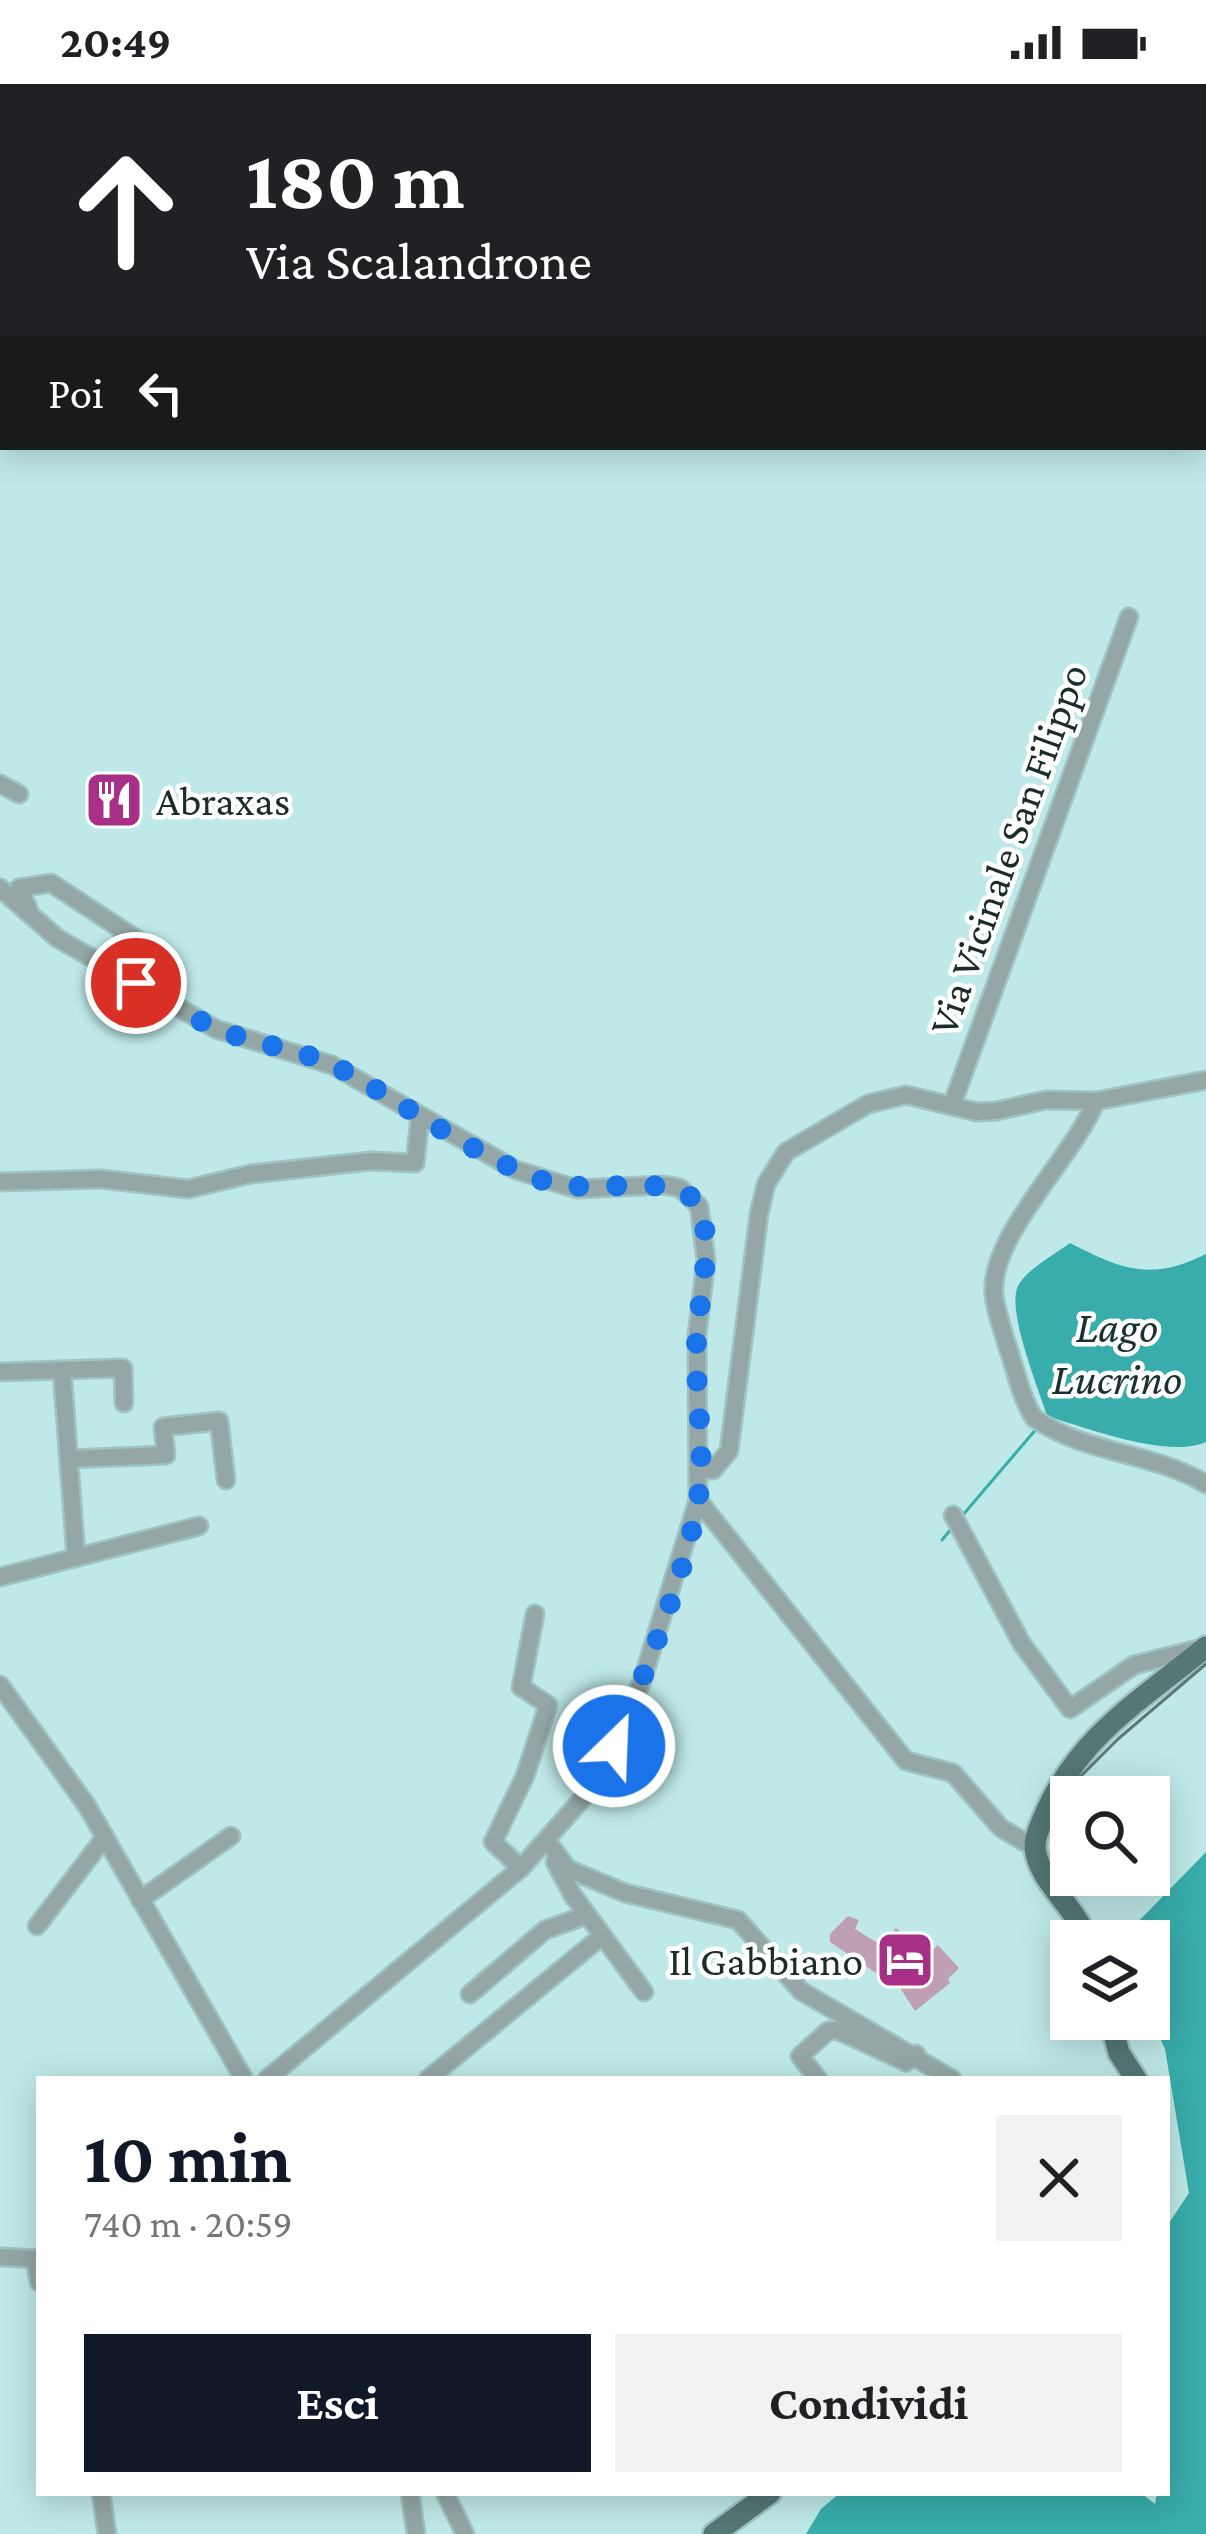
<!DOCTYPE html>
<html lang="it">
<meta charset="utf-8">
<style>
:root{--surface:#fff;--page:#f2f2f2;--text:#202124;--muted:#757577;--accent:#111827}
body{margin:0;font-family:"Crimson Pro",serif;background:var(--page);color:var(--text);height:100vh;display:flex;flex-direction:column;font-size:45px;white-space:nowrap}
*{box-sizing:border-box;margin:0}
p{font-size:39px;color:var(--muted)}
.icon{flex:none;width:66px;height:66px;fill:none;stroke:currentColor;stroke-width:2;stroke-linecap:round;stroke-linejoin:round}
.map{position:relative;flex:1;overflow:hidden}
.drawer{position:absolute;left:36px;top:1992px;width:1134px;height:420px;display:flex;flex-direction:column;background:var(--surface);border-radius:0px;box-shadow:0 6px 30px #0003}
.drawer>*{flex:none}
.hud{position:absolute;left:0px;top:0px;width:1206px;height:366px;box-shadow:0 6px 30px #0003;background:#202124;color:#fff;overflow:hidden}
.controls{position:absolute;left:1050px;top:1692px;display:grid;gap:24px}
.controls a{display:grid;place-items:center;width:120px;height:120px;border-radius:0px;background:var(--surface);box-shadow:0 6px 30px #0003;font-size:60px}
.pin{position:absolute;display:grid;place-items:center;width:102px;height:102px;color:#fff;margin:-51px;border:6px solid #fff;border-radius:50%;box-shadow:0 3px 12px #0007}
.me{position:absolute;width:132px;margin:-66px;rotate:24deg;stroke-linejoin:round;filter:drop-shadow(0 0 9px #0008)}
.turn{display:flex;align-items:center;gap:42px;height:252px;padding:0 48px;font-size:54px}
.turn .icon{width:156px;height:156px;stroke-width:2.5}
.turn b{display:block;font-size:84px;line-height:102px}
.then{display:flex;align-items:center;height:114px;padding:0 48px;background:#0003;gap:24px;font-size:45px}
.round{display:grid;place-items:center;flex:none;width:126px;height:126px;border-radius:0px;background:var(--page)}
.summary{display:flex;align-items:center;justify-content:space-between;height:204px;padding:0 48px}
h1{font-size:72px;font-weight:700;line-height:90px;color:var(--accent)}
.button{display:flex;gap:24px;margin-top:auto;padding:24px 48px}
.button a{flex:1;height:138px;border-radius:0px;background:var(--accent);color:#fff;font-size:48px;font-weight:700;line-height:138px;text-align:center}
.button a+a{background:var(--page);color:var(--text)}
.status{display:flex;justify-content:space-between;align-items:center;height:84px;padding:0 60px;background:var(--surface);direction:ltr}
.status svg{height:33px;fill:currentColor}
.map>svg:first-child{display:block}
</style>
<div class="status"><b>20:49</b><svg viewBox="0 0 49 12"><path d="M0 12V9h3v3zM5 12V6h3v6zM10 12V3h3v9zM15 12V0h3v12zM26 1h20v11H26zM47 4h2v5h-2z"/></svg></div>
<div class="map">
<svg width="1206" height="2450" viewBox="0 0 1206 2450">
<rect width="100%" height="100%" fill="#bee9e8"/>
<!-- water -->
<g fill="#38adab">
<path d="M138,0H1052L1048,3Z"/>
<path d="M1070,1159C1121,1185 1151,1198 1206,1170V1358C1169,1375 1086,1344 1047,1332C1039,1305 1006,1227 1018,1202C1027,1185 1054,1171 1070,1159Z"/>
<path d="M1206,1768V2450H806L821,2425L840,2409H1141L1155,2420L1157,2409H1167V2142L1189,2109L1165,1965L1149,1930V1857H1134L1130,1846Z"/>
</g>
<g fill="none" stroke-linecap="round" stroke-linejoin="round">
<!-- stream -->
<g stroke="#38adab" stroke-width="3">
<path d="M962,1432L1038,1343"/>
<path d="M942,1456L952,1444"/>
</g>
<!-- canal -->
<path stroke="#38adab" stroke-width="10" d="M1203,8L1206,14"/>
</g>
<!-- building -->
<path fill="#bf9fb2" d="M848,1832L859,1836L855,1845L881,1861L896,1844L920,1865L923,1861L930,1868L938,1861L959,1884L948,1895L950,1899L915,1927L895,1896L891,1899L830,1858V1850Z"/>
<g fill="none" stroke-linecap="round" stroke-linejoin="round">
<!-- minor casing -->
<g stroke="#9dc3c2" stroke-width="21">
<g id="minor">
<path d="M106,0L107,3"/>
<path d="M1186,0L1188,3"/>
<path d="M1058,3L1062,0"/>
<path d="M1203,31L1206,37"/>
<path d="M0,700L19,710"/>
<path d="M0,804L57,854L216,945L332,981L516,1086L577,1105L664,1101L680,1104L699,1122L706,1176L697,1251L698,1416L642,1597L614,1662L583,1714L521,1784L267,1995"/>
<path d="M28,824L19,804L51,799L156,868"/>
<path d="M1096,1017C1072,1075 989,1152 994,1210C996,1229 1003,1247 1008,1264C1016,1287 1021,1314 1034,1334C1085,1370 1153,1368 1206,1400"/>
<path d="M952,1021L1129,533"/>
<path d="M0,1098L101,1095L188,1105L251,1090L371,1077L415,1079L420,1033"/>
<path d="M62,1286L76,1473"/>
<path d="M0,1288L123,1284L124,1319"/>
<path d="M69,1375L166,1371L163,1343L219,1337L226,1396"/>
<path d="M701,1386H713L729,1367L759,1130L766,1100L786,1068L868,1020L906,1011L977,1028L996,1027L1046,1016L1096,1017L1206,996"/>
<path d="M698,1416L906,1677L953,1689L1001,1744L1035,1764"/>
<path d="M953,1431L1022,1560L1070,1625L1134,1581L1202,1564"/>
<path d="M0,1493L199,1442"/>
<path d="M0,1601L87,1722L244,1995"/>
<path d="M548,1758L568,1785L625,1809L738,1836L801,1907L952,1995"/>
<path d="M555,1778L572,1810L644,1908"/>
<path d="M521,1784L493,1758L525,1692L548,1621L521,1603L535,1530"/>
<path d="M140,1816L231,1752"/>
<path d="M37,1842L105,1753"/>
<path d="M470,1910L545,1846L587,1831"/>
<path d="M428,1995L602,1852"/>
<path d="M818,1995L800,1972L828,1947L837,1946L906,1978L916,1970"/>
<path d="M0,2173L39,2175"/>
<path d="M35,2175L39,2198"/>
<path d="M101,2409L107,2450"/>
<path d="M410,2409L416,2450"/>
<path d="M445,2409L465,2450"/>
</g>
</g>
<!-- major casing -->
<g stroke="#9dc3c2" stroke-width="26">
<g id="major">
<path d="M1087,1857C1077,1824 1044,1803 1036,1770C1033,1757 1038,1747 1043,1735C1076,1654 1141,1616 1206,1563"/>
<path d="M1110,1935L1119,1969L1136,1995"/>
<path d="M714,2450L770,2409"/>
</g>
</g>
<!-- minor -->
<use href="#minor" stroke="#94a7a6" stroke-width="16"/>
<!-- major -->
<use href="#major" stroke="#557776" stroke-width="21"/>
<!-- rail -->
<path stroke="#5c7877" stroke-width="3" d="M1079,1694L1118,1655L1206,1580"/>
</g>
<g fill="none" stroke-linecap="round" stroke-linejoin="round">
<!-- route -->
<path stroke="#1a73e8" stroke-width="21" stroke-dasharray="0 37.8" d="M136,899C162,914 188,932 215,944C254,961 299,964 337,983C406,1020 470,1070 544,1097C584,1112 668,1088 693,1115C718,1142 699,1215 697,1249C694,1294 702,1340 701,1385C700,1458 644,1593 614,1662"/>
</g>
<!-- icons -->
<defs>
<g id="restaurant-square" transform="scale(3)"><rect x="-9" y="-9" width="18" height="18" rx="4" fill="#a72f85" stroke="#fff"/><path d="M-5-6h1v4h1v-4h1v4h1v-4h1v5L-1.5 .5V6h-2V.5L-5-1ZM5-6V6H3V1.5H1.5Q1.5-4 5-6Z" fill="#fff"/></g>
<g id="hotel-square" transform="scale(3)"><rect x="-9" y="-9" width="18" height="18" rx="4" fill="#a72f85" stroke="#fff"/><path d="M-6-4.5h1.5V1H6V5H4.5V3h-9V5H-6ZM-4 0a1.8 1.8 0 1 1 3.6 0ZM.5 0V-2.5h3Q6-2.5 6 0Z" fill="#fff"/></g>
</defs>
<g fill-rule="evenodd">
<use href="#restaurant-square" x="114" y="716"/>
<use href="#hotel-square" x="905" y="1876"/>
</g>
<g text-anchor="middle" stroke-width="9" stroke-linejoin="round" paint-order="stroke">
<!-- poi labels -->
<g font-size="42" fill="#1b2c2b" stroke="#fff" text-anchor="start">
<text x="156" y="731">Abraxas</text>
<text x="863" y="1891" text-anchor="end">Il Gabbiano</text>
</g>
<!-- street labels -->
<g font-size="42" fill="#1b2c2b" stroke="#fff">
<text transform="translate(1007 765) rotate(-70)" y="15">Via Vicinale San Filippo</text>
</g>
<!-- water labels -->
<g font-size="45" font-style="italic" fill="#193231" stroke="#fff">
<text x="1117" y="1258">Lago<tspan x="1117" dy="52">Lucrino</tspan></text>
</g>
</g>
</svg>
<div class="controls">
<a><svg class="icon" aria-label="search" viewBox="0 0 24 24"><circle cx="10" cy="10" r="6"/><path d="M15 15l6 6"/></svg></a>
<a><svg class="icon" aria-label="layers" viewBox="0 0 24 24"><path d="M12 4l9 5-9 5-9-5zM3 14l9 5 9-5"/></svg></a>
</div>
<div class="pin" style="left:136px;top:899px;background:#d93025"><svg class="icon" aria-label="arrive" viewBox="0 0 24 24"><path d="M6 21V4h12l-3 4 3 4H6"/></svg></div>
<svg class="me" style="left:614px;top:1662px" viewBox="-20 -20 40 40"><circle r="17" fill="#1a73e8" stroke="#fff" stroke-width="3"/><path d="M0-11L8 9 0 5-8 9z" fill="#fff"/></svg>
<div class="hud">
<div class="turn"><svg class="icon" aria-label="ahead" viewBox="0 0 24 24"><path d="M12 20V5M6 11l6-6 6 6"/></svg><div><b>180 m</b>Via Scalandrone</div></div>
<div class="then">Poi<svg class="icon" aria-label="left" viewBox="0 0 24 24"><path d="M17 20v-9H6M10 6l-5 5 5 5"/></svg></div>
</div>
<section class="drawer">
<div class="summary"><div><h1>10 min</h1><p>740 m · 20:59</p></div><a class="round"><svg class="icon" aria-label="close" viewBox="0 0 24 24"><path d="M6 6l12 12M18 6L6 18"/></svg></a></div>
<div class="button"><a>Esci</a><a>Condividi</a></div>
</section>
</div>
